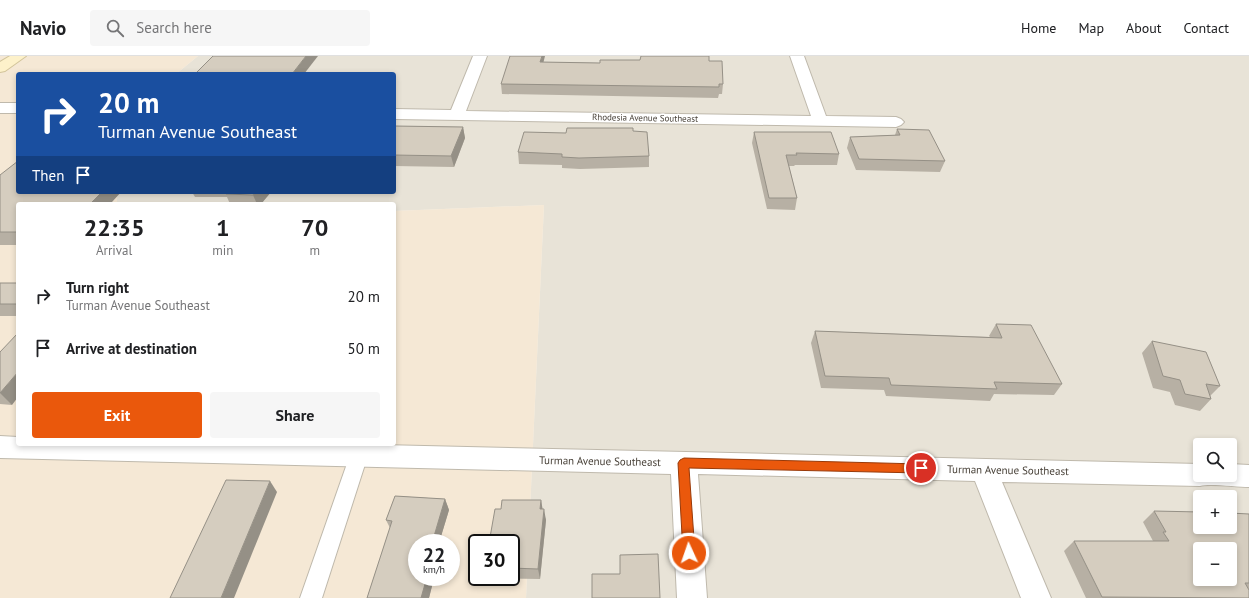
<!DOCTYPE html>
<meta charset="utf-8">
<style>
:root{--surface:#fff;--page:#f6f6f6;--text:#202124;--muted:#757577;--line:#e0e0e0;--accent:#ea580c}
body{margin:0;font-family:"PT Sans",sans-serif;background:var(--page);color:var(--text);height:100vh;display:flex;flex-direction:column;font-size:15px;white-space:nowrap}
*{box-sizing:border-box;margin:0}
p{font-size:13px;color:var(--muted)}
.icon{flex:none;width:22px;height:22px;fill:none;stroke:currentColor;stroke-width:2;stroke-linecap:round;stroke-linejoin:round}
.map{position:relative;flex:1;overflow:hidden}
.details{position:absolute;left:16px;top:146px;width:380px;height:244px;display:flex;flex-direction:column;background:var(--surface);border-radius:4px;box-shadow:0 2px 6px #0003}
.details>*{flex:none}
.hud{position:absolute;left:16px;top:16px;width:380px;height:122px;border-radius:4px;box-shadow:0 2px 6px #0003;background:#1a4fa0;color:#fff;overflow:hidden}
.controls{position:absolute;left:1193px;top:382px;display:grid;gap:8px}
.controls a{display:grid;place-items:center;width:44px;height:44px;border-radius:4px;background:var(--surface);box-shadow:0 2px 6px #0003;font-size:20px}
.speed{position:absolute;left:408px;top:478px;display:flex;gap:8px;font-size:20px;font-weight:700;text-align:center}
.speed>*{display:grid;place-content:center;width:52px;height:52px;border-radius:50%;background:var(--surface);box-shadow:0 2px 6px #0003;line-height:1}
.speed small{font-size:10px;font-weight:400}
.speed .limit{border:2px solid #111;border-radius:6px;background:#fff;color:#111}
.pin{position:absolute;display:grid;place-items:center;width:34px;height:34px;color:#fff;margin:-17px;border:2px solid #fff;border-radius:50%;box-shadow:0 1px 4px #0007}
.me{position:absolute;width:44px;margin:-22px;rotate:357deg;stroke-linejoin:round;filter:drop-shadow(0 0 3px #0008)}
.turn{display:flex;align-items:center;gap:14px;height:84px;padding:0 16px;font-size:18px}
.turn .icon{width:52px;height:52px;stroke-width:2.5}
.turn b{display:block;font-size:28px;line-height:34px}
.then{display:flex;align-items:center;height:38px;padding:0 16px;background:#0003;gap:8px;font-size:15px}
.eta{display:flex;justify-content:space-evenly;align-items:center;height:68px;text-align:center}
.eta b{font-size:24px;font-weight:700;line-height:28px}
.cta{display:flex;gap:8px;margin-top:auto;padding:8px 16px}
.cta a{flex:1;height:46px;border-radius:4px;background:var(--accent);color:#fff;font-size:16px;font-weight:700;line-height:46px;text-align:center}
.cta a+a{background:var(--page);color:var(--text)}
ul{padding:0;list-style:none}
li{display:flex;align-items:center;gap:12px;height:52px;padding:0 16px}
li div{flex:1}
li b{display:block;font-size:15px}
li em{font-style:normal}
header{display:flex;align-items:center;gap:24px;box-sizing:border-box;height:56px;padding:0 20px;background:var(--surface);border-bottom:1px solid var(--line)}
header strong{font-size:19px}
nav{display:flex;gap:22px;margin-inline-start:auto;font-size:14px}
.search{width:280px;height:36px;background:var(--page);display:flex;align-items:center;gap:10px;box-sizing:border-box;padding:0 14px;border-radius:4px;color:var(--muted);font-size:15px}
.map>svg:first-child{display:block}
</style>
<header>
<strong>Navio</strong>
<div class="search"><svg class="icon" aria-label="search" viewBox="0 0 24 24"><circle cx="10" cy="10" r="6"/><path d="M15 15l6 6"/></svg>Search here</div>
<nav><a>Home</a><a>Map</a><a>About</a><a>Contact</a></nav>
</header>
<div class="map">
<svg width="1249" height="542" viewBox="0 0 1249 542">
<rect width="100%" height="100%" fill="#f4f1e9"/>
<!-- residential -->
<path fill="#e8e3d7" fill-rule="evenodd" d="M198,0H1249V542H526L544,149L394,155V148H117V136H394V18H176ZM1200,389H1230V419H1200ZM1200,441H1230V471H1200ZM1200,493H1230V523H1200Z"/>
<!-- commercial -->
<path fill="#f5e8d5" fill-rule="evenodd" d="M0,0H198L176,18H18V136H117V148H18V388H394V155L544,149L526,542H0ZM417,487H451V521H417ZM477,487H511V521H477Z"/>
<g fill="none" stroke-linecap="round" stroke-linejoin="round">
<!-- service casing -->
<g stroke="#bfb9ac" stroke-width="2">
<path id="service" d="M359,391L366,393L368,399L322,542H300L350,399L352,393Z"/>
</g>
<!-- minor casing -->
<g stroke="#bfb9ac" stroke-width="2">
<g id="minor">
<path d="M473,0H487L466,55L811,60L790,0H804L826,60L896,61L901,63L904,66L901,69L896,71L394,63V53L451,54Z"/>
<rect x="0" y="47" width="18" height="10"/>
<path d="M0,380L18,381V388H339L1200,408V419H1230V408L1249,409V431C1237,431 1209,427 1200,430L1002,426L1051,542H1021L975,425L698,418L707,542H677L671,418L0,402Z"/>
</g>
</g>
<!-- secondary casing -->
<g stroke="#d2c49a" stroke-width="2">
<path id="secondary" d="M10,0H26L5,15L0,16V6Z"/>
</g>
<!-- service -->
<use href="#service" fill="#fff" fill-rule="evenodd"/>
<!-- minor -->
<use href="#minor" fill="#fff" fill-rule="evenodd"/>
<!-- secondary -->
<use href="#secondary" fill="#fdf1ca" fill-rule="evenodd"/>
</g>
<!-- wall -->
<g fill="#b7b0a4">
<path d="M709,5L723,28L722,38H719L718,42L502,38L501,28L544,6L600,7Z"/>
<path d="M394,70L463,71L465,82L454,111L394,110Z"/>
<path d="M897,73L945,105L940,116L856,114L847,92L850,81L895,79Z"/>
<path d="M633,75L649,100V111L580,113L562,112V109L519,108L518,96L566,77Z"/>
<path d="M754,76L839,98L837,109H795L794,110H789L797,142L795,154L767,153L752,87Z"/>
<path d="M0,119L18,136H121L110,148H18V189H0Z"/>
<path d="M192,136H271L261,148H230L227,141H195Z"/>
<rect x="0" y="227" width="18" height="33"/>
<path d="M996,268L1062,328L1054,339L994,338L990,345L886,340L884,334L821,332L811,287L815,275L990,281L989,280Z"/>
<path d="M1152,285L1220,330L1210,340L1211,343L1200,355L1175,349L1170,336L1153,332L1142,297Z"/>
<path d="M0,296L12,349L0,348Z"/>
<path d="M395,440L445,443L449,454L439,487H417V521H430L429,524L432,530L429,542H367L390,472L386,464Z"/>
<path d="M541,444L542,453L546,464L540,523L488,522V521H511V487L501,453Z"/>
<path d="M1154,455L1249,458V542H1086L1064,495L1074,485H1153L1143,466Z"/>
</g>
<!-- shaded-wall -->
<g fill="#959086">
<path d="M306,0H318L304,18H292Z"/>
<path d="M542,0H545L541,16L540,6Z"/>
<path d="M463,71L465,82L454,111L451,100Z"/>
<path d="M102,136H121L110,148H90Z"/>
<path d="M255,136H271L261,148H257L253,139Z"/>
<path d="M18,316V341L12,349L0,337Z"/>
<path d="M270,425L277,436L234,542H221Z"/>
<path d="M445,443L449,454L439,487H432Z"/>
<path d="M541,444L543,455L540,453Z"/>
<path d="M544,453L546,464L540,523L538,513Z"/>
<path d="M423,521H430L429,524L432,530L429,542H421Z"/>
</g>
<!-- building -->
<g fill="#d5cdbf" stroke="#959086" fill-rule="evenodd">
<path d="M213,0H306L292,18H195Z"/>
<path d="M510,0H542L540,6L600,7V4H640L641,0H709V5H722L723,28H719V31L501,28Z"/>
<path d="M394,70L463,71L451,100L394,99Z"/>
<path d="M567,72H633V75L647,76L649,100L579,102L562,101V98L518,96L524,76L566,77Z"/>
<path d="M897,73L929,74L945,105L859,103L850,81L900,79Z"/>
<path d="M754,76H831L839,98L796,97L797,99H786L797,142H769Z"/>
<path d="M18,105V136H102L90,148H18V176H0V119Z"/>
<path d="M227,136H255L253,139L226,138Z"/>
<rect x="0" y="227" width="18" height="21"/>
<path d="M996,268L1031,269L1062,328L994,326L997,333L891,329L889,322L825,320L815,275L1002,282Z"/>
<path d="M18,277V316L0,337V296Z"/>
<path d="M1152,285L1206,296L1220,330L1206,328L1211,343L1185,338L1180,324L1163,320Z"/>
<path d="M226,424L270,425L221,542H170Z"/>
<path d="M395,440L445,443L432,487H417V521H427L421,542H367L392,465L386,464Z"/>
<path d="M502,444H541L540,453H544L538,513L511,512V487H489L495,453H501Z"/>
<path d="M1154,455L1200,456V471H1230V457L1249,458V527H1245L1249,534V542L1102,541L1074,485H1169L1163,476H1166ZM1200,493H1230V523H1200Z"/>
<path d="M658,498L660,542H592V518H620V499Z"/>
</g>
<!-- route -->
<path fill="#ea580c" stroke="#983908" d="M684,402L921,408L924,409L926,412L924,416L921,417L689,412L695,497L693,501L689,503L685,501L683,497L678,407L680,404Z"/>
<g text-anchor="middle" stroke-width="3" stroke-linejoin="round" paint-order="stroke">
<!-- far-street labels -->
<g font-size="9" fill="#484138" stroke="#fff">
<text transform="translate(645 62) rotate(1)" y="3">Rhodesia Avenue Southeast</text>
</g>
<!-- street labels -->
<g font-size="11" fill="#484138" stroke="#fff">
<text transform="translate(600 405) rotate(1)" y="4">Turman Avenue Southeast</text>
<text transform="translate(1008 414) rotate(1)" y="4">Turman Avenue Southeast</text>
</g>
</g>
</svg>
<div class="controls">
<a><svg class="icon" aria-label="search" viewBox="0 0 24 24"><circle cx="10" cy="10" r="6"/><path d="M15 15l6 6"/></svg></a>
<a>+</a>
<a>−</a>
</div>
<div class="speed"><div>22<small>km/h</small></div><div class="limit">30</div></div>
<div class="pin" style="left:921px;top:412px;background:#d93025"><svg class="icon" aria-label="arrive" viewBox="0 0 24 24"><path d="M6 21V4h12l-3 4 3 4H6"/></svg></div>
<svg class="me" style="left:689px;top:497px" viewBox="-20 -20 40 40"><circle r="17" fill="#ea580c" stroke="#fff" stroke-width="3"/><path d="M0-11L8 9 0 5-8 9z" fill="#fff"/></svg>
<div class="hud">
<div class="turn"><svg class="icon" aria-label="right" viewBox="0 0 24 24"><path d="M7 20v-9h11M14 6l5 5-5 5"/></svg><div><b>20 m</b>Turman Avenue Southeast</div></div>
<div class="then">Then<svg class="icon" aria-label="arrive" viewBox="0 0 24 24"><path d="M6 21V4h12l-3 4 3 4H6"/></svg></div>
</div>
<section class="details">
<div class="eta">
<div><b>22:35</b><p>Arrival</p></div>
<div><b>1</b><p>min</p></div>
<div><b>70</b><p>m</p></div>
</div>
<ul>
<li><svg class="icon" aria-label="right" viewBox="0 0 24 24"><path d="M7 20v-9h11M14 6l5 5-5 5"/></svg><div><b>Turn right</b><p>Turman Avenue Southeast</p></div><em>20 m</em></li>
<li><svg class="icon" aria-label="arrive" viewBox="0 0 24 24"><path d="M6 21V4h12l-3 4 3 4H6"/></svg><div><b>Arrive at destination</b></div><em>50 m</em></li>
</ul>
<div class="cta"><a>Exit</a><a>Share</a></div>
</section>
</div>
